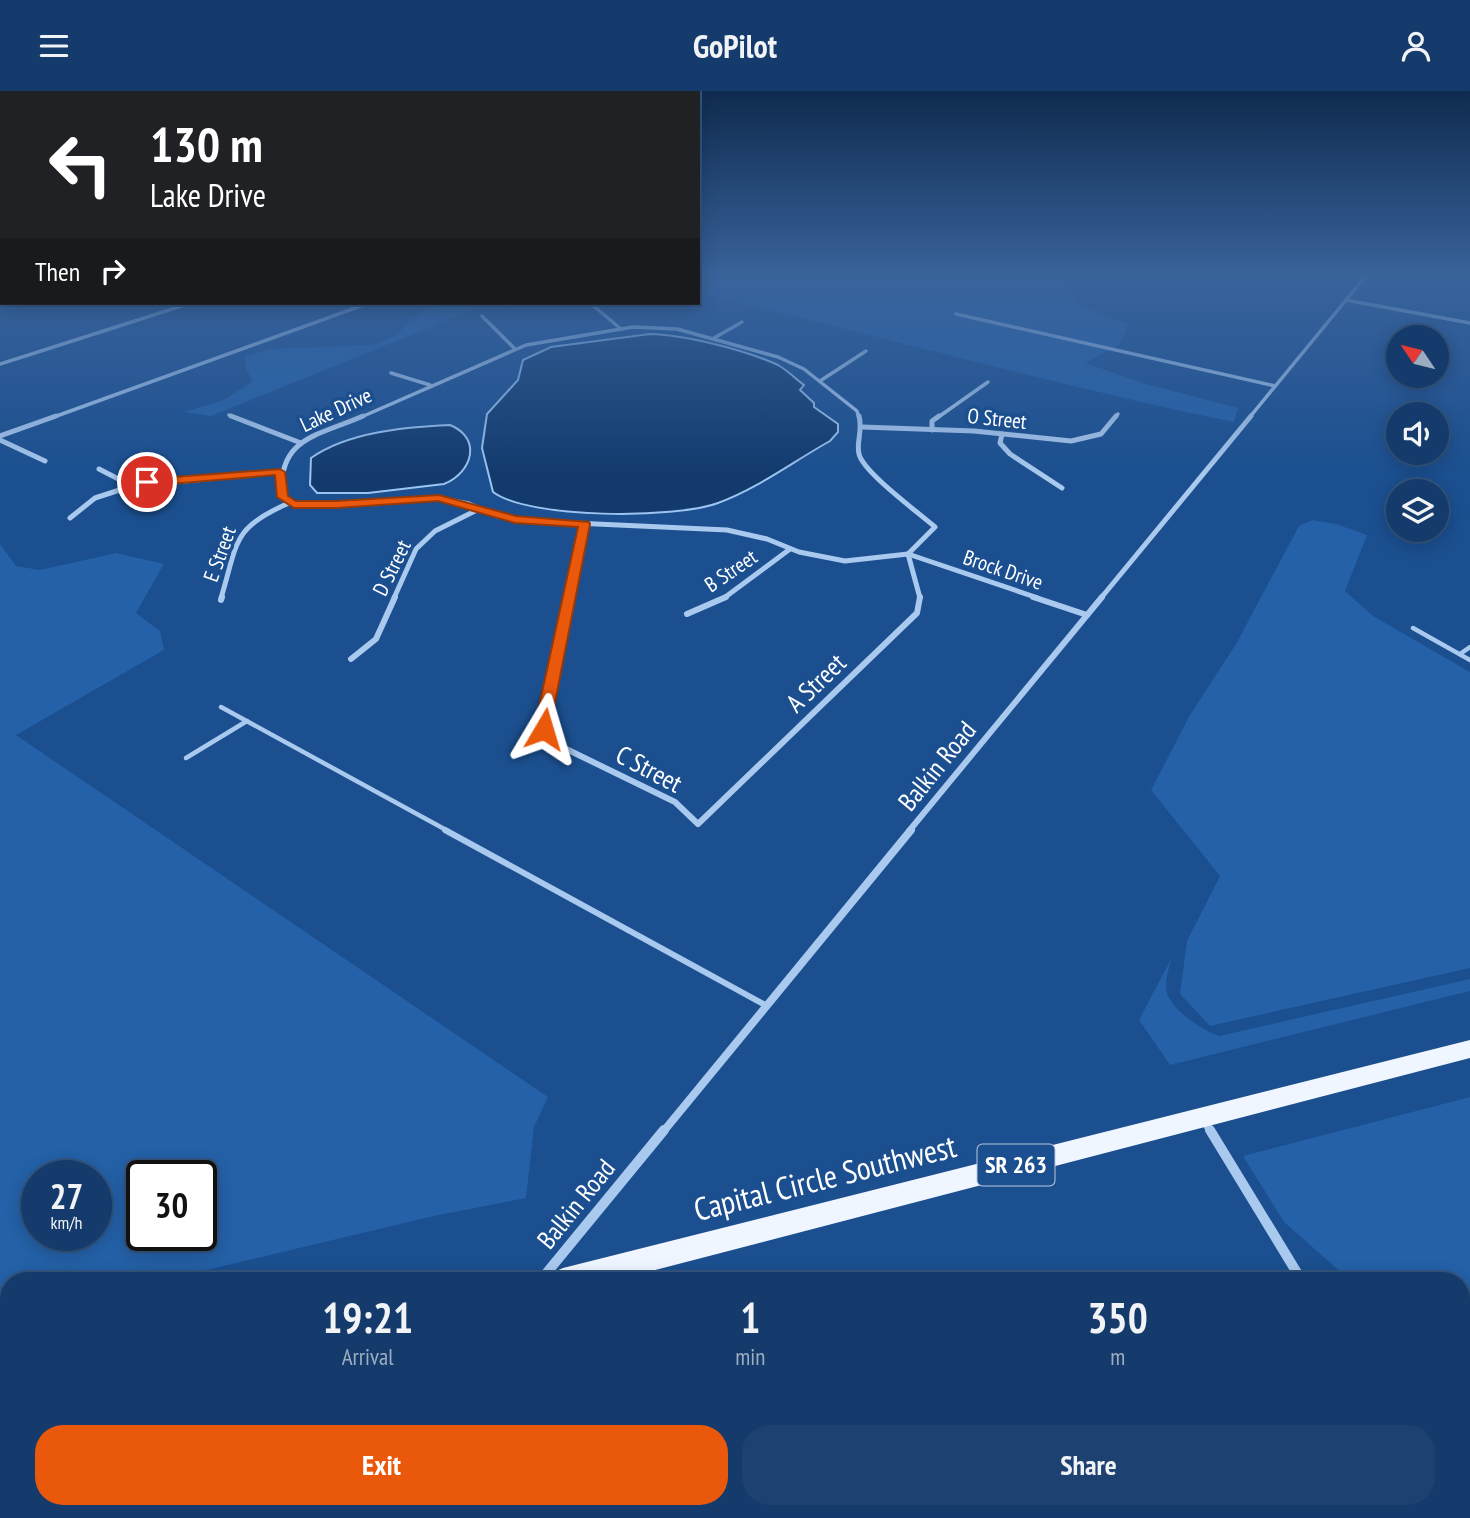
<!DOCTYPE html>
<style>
:root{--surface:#143b6b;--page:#1d4271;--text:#f1f3f6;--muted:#9dadc1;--line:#33557e;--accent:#ea580c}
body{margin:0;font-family:"PT Sans Narrow",sans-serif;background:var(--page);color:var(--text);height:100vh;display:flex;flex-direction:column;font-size:26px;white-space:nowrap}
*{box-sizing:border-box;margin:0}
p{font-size:23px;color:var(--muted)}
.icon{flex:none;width:38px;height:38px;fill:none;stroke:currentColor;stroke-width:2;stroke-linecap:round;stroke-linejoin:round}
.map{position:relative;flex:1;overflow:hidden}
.sheet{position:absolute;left:0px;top:1181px;width:1470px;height:247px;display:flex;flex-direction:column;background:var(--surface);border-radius:28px 28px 0 0;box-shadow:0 4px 18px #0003,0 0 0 2px var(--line)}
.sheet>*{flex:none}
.guide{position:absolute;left:0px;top:0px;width:700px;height:214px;box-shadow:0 4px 18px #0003,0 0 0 2px var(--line);background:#202124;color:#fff;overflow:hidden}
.needle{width:46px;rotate:305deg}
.tools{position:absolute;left:1386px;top:234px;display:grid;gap:14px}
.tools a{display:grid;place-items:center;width:63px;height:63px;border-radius:50%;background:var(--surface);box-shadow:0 4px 18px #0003,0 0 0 2px var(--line);font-size:35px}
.speed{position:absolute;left:21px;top:1069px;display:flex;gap:14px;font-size:35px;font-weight:700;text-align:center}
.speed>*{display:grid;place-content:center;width:91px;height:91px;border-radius:50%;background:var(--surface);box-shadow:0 4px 18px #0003,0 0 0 2px var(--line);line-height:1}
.speed small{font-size:18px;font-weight:400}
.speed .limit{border:4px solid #111;border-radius:10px;background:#fff;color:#111}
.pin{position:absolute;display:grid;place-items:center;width:60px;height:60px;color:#fff;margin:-30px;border:4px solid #fff;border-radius:50%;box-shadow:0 2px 7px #0007}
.me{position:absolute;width:77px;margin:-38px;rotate:7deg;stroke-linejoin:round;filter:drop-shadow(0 0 5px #0008)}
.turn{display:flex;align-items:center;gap:24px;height:147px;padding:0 35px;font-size:32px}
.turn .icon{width:91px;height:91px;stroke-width:2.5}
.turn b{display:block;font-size:49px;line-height:60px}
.then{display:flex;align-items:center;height:66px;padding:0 35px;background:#0003;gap:14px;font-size:26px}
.eta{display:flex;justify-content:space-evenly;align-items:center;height:119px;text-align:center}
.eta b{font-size:42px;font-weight:600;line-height:49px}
.primary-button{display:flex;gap:14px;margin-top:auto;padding:14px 35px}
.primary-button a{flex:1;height:80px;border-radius:28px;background:var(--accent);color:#fff;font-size:28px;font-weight:600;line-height:80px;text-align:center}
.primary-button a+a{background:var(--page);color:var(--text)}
header{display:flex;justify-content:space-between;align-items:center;height:91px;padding:0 35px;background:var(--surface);font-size:32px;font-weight:600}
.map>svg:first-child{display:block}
</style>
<header><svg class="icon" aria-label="menu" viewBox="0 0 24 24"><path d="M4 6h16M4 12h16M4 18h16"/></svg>GoPilot<svg class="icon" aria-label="person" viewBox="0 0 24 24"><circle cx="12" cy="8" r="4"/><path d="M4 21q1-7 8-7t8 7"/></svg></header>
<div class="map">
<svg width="1470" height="1427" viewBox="0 0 1470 1427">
<rect width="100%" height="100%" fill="#1b4f8f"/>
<!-- green -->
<g fill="#2461a8" fill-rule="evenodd">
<path d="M698,186H1063L1080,214L1128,233L1120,253L1085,272L1146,293L1238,317L1234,331C1054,294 877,244 698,202Z"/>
<path d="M444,212H490L211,325L185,321L224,309L252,291L246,277L245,265L271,258L374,254L397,244L410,229L428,218Z"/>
<path d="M1312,429L1336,433L1367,444L1345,500L1373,525L1470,581V877L1210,935L1180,903L1187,850L1220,785L1151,699L1190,624L1236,553L1299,435Z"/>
<path d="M0,453L16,475L40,479L116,462L164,473L136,522L160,540L164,559L16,644L548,1006L534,1036L526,1107L434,1125L160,1190H9V1226L0,1228ZM37,1085H96V1144H37ZM142,1085H201V1144H142Z"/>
<path d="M1171,868C1169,878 1164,892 1167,902C1173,920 1202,939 1219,945L1470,888V900L1170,974L1139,929Z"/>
<path d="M1470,1006V1293L1461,1286V1190H1351L1284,1131L1243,1065Z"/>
</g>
<!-- water -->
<g fill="#123a6d" stroke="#9cc4f0" stroke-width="2">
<path d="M650,243C686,244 745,259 778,274C787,279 796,288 804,294L800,299L814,312V316L838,333V341L830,350C794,370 757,398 718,412C675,428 529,428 493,401L482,357L487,323L518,289L523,269L551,256Z"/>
<path d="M450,334C482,347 473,381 444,393L368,402H317L310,394L311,367C348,341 405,336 450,334Z"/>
</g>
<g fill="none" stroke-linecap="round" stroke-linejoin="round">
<!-- lane-far1 -->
<g stroke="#a9c9ee" stroke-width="4.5">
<path d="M1413,537L1470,569"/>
<path d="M1460,563L1470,556"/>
<path d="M221,616L448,740"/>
<path d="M186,667L247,630"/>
</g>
<!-- lane -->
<path stroke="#a9c9ee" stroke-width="6" d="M445,739L767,915"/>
<!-- street-far4 -->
<g stroke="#a9c9ee" stroke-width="3.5">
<path d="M1346,209L1470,232"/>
<path d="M590,212L621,238"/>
<path d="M956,223L1275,295"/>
<path d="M482,225L514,257"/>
<path d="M714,247L742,231"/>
<path d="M0,273L191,212"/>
<path d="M391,282L430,294"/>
<path d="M820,290L866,260"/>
<path d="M229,324L236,327"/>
<path d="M51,327L369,212"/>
<path d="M359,327L526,254L633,236L677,238L778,266L804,278L857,320L859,327"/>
<path d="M937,327L988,291"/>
<path d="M1115,327L1118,323"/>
<path d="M1249,327L1365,186"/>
</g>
<!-- street-far3 -->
<g stroke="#a9c9ee" stroke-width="5">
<path d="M231,325L301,352"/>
<path d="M363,325C318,345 277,346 282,406L289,412L305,415L439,407L469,413L497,425L531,430L727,439L767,448L799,461L845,470L908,463"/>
<path d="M859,325C863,340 856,351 859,363C863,381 919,422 935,436L908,463"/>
<path d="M862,336L974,340L1071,350L1101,343L1116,325"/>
<path d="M932,339V330L939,325"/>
<path d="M1002,343L1000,352L1010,363L1062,397"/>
<path d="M0,345L56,325"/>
<path d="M0,349L45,370"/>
<path d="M99,378L132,395"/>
<path d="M70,427L95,407L132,395L280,381"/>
<path d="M908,463L920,507"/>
<path d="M908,463L1038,507"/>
<path d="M221,507C238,452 231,437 289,412"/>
<path d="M394,507L416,458L435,440L479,418"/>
<path d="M569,507L585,433"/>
<path d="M724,507L790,458"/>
<path d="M1101,507L1251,325"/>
</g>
<!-- street-far2 -->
<g stroke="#a9c9ee" stroke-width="6">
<path d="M569,506L543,629L548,645L556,653L675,711L698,733L917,522L920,506"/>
<path d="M1033,506L1087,524"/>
<path d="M221,509L222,506"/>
<path d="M687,523L726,506"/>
<path d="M351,568L376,548L395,506"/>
<path d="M909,740L1102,506"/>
</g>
<!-- street-far1 -->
<g stroke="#a9c9ee" stroke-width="8">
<path d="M1203,1027L1211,1041"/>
<path d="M663,1041L911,739"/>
</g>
<!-- street -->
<g stroke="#a9c9ee" stroke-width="10">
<path d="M1210,1039L1302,1190"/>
<path d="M540,1190L664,1039"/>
<path d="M1461,1322L1470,1328"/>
<path d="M726,1419L736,1427"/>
<path d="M457,1427L464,1419"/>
</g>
<!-- primary -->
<g fill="#f0f6ff" fill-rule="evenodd">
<path d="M1470,949V967L613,1190H550L554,1181L563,1177Z"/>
<path d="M9,1318V1346L0,1349V1321Z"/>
</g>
</g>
<!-- sky -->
<linearGradient id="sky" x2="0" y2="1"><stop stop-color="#0f2b4f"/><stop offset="0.48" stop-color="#39639b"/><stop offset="1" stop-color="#39639b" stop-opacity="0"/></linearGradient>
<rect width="1470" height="385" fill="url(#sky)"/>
<!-- route -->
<path fill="#ea580c" stroke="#983908" stroke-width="2" d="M280,378L285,381L288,405L296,410H336L439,404L516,425L589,431L590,433L549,642H539L536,629L578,436L515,432L438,410L336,417H294L277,406L275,384L147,395L142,391L147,388Z"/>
<g text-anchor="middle" stroke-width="7" stroke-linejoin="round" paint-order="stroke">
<!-- far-street labels -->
<g font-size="21" fill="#fff" stroke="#1b4f8f">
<text transform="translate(336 319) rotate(-25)" y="7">Lake Drive</text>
<text transform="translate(997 328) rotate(6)" y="7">O Street</text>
<text transform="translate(220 463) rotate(-70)" y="7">E Street</text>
<text transform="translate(392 477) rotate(-64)" y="7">D Street</text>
<text transform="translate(1003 479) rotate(19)" y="7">Brock Drive</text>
<text transform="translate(731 480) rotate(-34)" y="7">B Street</text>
</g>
<!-- shield labels -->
<rect fill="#1b4f8f" stroke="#bbcadd" stroke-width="2" x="977.5" y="1053.5" width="77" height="41" rx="5"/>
<g font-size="24" font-weight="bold" fill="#fff">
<text x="1016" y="1082">SR 263</text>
</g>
<!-- street labels -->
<g font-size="26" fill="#fff" stroke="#1b4f8f">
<text transform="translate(816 592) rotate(-44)" y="9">A Street</text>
<text transform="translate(937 675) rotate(-51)" y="9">Balkin Road</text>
<text transform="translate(649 678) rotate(28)" y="9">C Street</text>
<text transform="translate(576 1113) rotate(-51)" y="9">Balkin Road</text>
</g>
<!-- near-street labels -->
<g font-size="32" fill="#fff" stroke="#1b4f8f">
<text transform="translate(825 1087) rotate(-14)" y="11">Capital Circle Southwest</text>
</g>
</g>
</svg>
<div class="tools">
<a><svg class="needle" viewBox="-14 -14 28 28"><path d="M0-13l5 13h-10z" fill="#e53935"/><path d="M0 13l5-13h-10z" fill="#9dadc1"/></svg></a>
<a><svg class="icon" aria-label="sound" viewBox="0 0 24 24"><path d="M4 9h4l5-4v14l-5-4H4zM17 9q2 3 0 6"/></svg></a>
<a><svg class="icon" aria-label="layers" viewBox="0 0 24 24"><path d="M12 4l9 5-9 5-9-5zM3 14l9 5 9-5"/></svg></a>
</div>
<div class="speed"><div>27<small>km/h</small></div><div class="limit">30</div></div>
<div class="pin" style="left:147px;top:391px;background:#d93025"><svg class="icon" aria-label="arrive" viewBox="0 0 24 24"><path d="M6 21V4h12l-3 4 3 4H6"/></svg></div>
<svg class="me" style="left:544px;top:638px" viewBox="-20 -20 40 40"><path d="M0-17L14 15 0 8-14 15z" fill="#ea580c" stroke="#fff" stroke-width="4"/></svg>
<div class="guide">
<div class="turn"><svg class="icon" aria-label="left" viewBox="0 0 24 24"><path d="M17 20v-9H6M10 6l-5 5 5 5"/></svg><div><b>130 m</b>Lake Drive</div></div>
<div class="then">Then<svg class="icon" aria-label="right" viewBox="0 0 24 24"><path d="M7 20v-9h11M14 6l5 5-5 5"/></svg></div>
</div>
<section class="sheet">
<div class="eta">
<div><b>19:21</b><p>Arrival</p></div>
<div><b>1</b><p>min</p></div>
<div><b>350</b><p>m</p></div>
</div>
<div class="primary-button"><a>Exit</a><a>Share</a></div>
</section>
</div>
